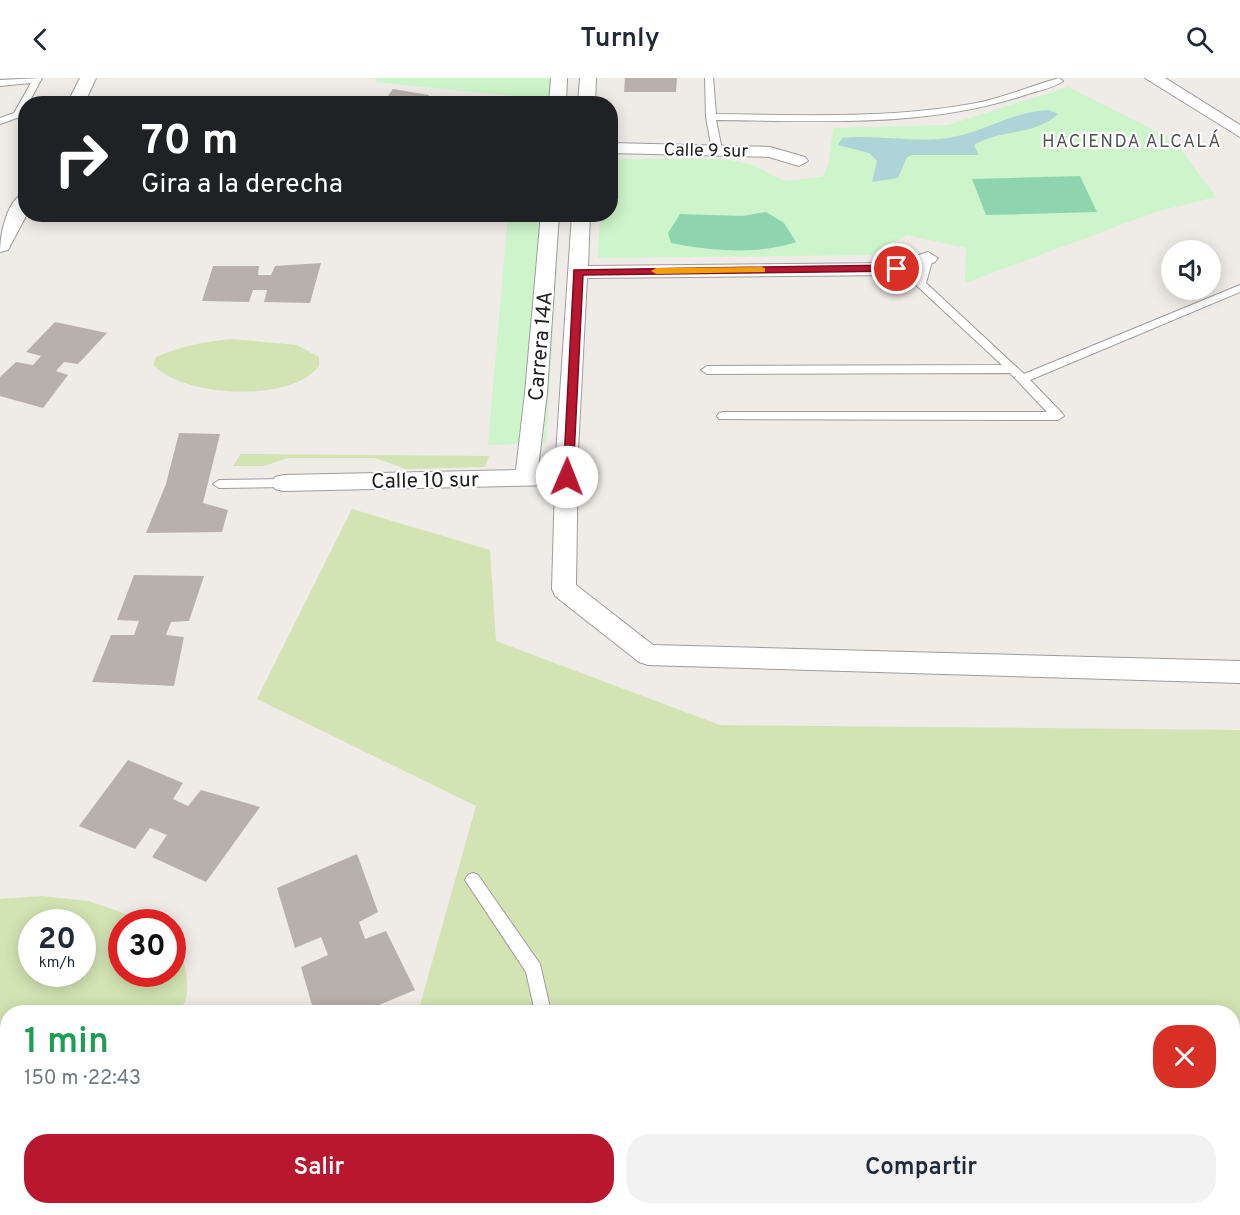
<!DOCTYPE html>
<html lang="es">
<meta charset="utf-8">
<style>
:root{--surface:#fff;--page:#f2f2f3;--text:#1f2937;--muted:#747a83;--accent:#b9162f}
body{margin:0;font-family:Overpass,sans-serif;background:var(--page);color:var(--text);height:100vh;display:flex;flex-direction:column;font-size:22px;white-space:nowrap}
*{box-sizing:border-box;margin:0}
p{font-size:20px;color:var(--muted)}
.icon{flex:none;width:33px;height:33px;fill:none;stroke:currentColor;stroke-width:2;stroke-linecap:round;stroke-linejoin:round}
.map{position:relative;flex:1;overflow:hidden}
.panel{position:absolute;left:0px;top:927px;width:1240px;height:210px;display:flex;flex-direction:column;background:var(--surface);border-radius:24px 24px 0 0;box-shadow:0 3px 15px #0003}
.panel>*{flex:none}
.top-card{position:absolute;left:18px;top:18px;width:600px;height:126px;border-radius:24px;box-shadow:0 3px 15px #0003;background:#202124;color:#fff;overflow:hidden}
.fabs{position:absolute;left:1161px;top:162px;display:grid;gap:12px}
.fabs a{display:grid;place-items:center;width:60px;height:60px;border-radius:50%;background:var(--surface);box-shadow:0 3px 15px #0003;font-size:30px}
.speed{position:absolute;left:18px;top:831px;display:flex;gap:12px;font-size:30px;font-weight:700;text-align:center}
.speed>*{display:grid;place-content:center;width:78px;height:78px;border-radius:50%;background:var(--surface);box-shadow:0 3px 15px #0003;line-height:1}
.speed small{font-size:15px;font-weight:400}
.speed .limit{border:9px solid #d22;background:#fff;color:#111}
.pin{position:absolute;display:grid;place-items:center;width:51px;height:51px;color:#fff;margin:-26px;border:3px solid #fff;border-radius:50%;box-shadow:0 2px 6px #0007}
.me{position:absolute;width:66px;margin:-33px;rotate:1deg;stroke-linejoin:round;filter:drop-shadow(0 0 4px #0008)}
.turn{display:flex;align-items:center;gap:21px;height:126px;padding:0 24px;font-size:27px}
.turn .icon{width:78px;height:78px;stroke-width:2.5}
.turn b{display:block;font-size:42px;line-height:51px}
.round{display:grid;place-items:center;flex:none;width:63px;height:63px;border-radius:24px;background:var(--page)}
.overview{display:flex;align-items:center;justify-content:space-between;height:102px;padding:0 24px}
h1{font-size:36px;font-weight:600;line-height:45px;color:#1e9e55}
.cta{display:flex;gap:12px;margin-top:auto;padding:12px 24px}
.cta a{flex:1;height:69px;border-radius:24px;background:var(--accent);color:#fff;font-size:24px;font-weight:600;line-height:69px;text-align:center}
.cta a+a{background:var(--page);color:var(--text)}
header{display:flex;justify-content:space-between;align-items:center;height:78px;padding:0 24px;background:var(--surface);font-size:27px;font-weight:600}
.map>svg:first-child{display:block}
</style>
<header><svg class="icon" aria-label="back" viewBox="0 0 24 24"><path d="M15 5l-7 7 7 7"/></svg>Turnly<svg class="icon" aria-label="search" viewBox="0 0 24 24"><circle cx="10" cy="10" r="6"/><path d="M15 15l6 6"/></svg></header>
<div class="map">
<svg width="1240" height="1137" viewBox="0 0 1240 1137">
<rect width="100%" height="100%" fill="#efebe7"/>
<!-- grass -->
<g fill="#d2e4b3" fill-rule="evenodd">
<path d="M231,261L297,267L319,279V288C290,326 184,319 153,287L156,279C181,268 204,264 231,261Z"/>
<path d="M241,376L489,378L485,389L406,391L375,380H288L264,388H233Z"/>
<path d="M352,431L490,472L496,563L720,647L1240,652V1137H361L363,1130H1233V934H418L476,728L257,621Z"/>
<path d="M42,818L88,823L150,844H122V896H172L173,862C184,872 191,909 185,923C184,927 178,932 175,934H8L7,952L0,949V821ZM32,844H82V896H32Z"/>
</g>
<!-- park -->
<g fill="#cdf4ca">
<path d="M376,0H568L566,26L522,25V19L375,4Z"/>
<path d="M1068,9L1174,62L1216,119L1155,134L965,205L966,170L907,157L870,177L598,180L600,137L610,136L611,81H724L753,87L783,103L823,99L829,84L833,50L948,47Z"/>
<path d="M508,137H560L546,365L488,367Z"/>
</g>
<!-- pitch -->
<g fill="#8ed5af">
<path d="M1080,98L1097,134L986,137L972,101Z"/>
<path d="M766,134L784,145L796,164C757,177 711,173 671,165L668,155L680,136L742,138Z"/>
</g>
<!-- water -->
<path fill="#add5d8" d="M1049,32L1058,36C1035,58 1000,51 974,67L979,77H912L907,79L898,100L872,104L877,83L869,75L838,67L842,60C876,56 913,65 948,60C983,55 1013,33 1049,32Z"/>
<!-- building -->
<g fill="#b8b0ad">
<path d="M625,0H677L676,14H624Z"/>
<path d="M393,11L429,17L424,26H382Z"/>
<path d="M441,19L475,24V26H436Z"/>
<path d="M321,185L310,225L264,224L267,212H253L249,224L202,223L213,188H259L258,197H271L275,188Z"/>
<path d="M55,244L107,255L78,286L64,284L56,293L68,297L43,330L0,318V299L16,284L33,287L41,278L26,274Z"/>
<path d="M179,355L220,356L203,425L228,432L222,454L146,455L166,406Z"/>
<path d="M134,497L204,498L189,543L171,544L166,557L184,559L174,608L92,604L111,557H134L139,543L117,542Z"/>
<path d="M128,682L183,705L173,721L188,728L201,712L260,729L206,804L152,779L167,757L150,750L135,771L79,748Z"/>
<path d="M357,776L378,834L359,844L365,861L386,853L415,912L362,934H314L301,889L328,877L321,859L295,870L277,810Z"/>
<path d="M0,1031L8,1033V1086L0,1096Z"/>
</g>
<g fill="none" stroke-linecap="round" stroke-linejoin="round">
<!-- service casing -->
<g stroke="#9d9d9d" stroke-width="2">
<g id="service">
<path d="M42,0L28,26H26L20,39L0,46V40L14,35L31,5L0,8V2Z"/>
<path d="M705,0H713L716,36C801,37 887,41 971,26C1001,21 1030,8 1059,0L1063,3C1054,10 1037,13 1025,17C927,50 818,43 716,42L722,72L717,75L712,72L706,39Z"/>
<path d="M928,177L933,180L926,205L1024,296L1240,207V214L1030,302L1062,335L1064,338L1058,342L719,341L717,338L719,335L723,334H1047L1010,295L707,296L701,292L707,288L1002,287L917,208L916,206L923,180Z"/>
<path d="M283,401L289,405L283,409L219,410L213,406L219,402Z"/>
<path d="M473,795L478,797L540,886L551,934H535L526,894L465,802L468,797Z"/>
<path d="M397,1130H421L418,1137H393Z"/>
<path d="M588,1130H610L614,1137H591Z"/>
</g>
</g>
<!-- minor casing -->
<g stroke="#9d9d9d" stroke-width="2">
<g id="minor">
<path d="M80,0H96L84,26H67Z"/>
<path d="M551,0H567L566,26H549Z"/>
<path d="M580,0H596L595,26H578Z"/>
<path d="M1145,0H1165L1240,47V59Z"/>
<path d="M610,65L770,69L805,79L808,83L799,88L769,79L610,75Z"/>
<path d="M26,115L27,136L8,172L0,174C0,157 7,119 26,115Z"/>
<path d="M541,136H559L547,315L538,391H555L572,136H590L588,188L895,185L928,174L938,180L935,184L897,197L587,200L578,373L576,507L653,567L1240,583V605L648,587L639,584L555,518L552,511L555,407L283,413L275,411L272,405L275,399L283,397L516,392L525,315Z"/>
</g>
</g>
<!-- service -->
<use href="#service" fill="#fff" fill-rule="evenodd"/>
<!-- minor -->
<use href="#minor" fill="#fff" fill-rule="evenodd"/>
</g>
<!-- route -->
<path fill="#b9162f" stroke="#780e1f" stroke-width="1.5" d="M897,187L901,188V193L583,197L573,399L571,402H563L574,192Z"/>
<!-- slow -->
<path fill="#f59e0b" d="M761,189L765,190V194L656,196L651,193L656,190Z"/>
<g text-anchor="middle" stroke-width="4.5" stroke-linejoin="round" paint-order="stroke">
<!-- far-neighbourhood labels -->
<g font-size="18" letter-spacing="1.5" fill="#535353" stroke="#fff">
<text x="1132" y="69">HACIENDA ALCALÁ</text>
</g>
<!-- far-street labels -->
<g font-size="18" fill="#202020" stroke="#fff">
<text transform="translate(706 72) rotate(1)" y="6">Calle 9 sur</text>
</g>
<!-- street labels -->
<g font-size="21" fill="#202020" stroke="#fff">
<text transform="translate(540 268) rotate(-85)" y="7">Carrera 14A</text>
<text transform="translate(425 402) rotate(-1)" y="7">Calle 10 sur</text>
</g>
</g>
</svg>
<div class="fabs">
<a><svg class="icon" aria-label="sound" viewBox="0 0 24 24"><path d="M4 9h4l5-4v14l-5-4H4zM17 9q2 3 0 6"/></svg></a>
</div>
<div class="speed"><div>20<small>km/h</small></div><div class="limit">30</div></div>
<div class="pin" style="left:897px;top:191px;background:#d93025"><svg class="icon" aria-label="arrive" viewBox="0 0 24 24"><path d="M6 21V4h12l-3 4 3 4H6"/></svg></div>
<svg class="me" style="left:567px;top:399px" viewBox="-20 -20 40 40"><circle r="19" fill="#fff"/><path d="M0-13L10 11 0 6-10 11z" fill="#b9162f"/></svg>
<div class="top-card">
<div class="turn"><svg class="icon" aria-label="right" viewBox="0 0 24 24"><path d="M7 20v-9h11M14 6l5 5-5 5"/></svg><div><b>70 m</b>Gira a la derecha</div></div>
</div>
<section class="panel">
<div class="overview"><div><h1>1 min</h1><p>150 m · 22:43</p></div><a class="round" style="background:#d93025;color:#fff"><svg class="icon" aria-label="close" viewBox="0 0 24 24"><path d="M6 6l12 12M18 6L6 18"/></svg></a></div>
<div class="cta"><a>Salir</a><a>Compartir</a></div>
</section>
</div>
